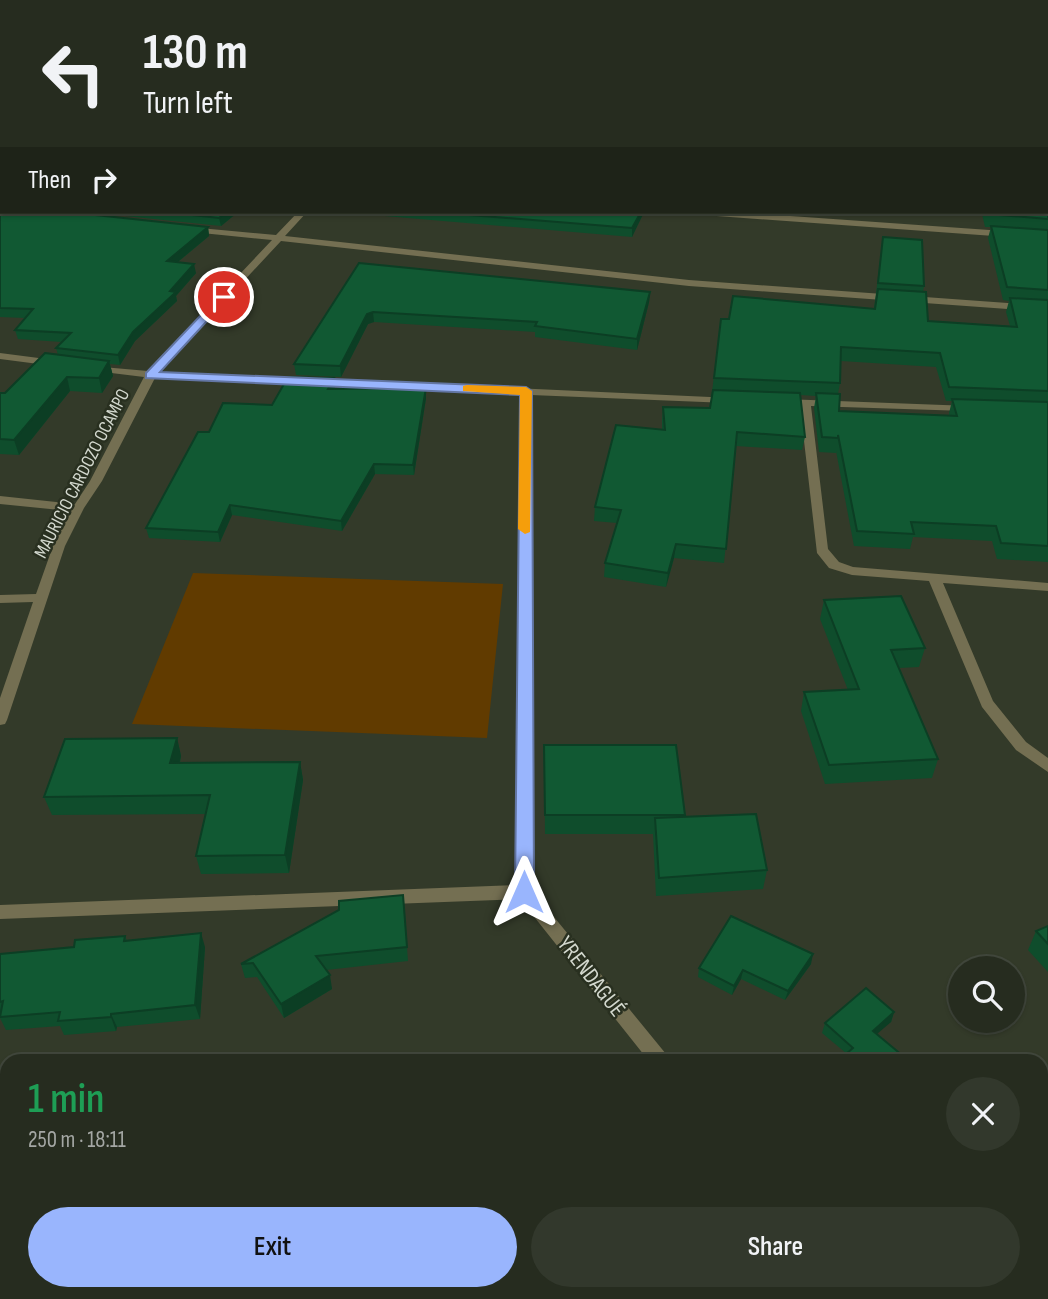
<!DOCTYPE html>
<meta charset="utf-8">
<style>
:root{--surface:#262c1f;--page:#32382c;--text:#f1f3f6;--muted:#a4a7a4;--line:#42483d;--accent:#99b5fd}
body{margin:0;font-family:"Sofia Sans Condensed",sans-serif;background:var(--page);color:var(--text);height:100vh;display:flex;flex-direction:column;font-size:26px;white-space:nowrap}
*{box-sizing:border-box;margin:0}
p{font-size:23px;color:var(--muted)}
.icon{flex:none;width:38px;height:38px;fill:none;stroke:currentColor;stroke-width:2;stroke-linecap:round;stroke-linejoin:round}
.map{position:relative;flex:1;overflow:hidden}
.side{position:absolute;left:0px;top:1054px;width:1048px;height:247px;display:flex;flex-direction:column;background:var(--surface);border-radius:21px 21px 0 0;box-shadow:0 2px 5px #0004,0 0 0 2px var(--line)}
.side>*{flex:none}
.hud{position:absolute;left:0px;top:0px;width:1048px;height:214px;box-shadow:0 2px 5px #0004,0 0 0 2px var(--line);background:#262c1f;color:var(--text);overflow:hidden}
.fabs{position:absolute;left:948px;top:956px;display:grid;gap:14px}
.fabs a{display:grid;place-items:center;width:77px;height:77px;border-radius:50%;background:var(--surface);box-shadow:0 2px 5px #0004,0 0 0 2px var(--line);font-size:35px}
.pin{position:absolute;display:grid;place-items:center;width:60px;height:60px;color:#fff;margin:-30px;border:4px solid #fff;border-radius:50%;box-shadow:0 2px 7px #0007}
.me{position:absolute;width:77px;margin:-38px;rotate:0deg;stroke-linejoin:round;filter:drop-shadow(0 0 5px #0008)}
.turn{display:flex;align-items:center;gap:24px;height:147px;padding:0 28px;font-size:32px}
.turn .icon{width:91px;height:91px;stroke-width:2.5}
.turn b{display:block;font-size:49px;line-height:60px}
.then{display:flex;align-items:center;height:66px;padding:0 28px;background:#0003;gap:14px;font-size:26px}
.round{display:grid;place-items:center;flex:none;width:74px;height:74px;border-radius:37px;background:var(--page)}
.head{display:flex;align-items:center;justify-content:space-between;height:119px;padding:0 28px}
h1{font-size:42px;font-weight:600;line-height:52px;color:#1e9e55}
.action{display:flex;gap:14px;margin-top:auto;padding:14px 28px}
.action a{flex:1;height:80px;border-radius:42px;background:var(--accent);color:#111;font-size:28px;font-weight:600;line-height:80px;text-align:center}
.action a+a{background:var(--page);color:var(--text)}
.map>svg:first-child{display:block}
</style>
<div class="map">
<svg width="1048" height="1299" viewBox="0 0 1048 1299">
<rect width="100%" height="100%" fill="#333a29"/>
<!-- green -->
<g fill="#613b00">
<path d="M193,573L503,584L487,738L132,724Z"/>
<path d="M200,1293H747L740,1299H203Z"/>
</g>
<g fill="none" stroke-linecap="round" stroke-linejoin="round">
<!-- street -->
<g fill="#746f52" fill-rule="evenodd">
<rect x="1046" y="130" width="2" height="4"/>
<path d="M298,212H307L285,236L689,280L1048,306V312L689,286L281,241L159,372L732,398V402L728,403L531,395L532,890L666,1054L668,1060H648L520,899L0,919V905L516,885L521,394L155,378L102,481L84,508L65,546L7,720L5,724L0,725V698L33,602L0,603V595L36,594L53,546L70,511L0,504V496L75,504L90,481L144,377L95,371L90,368L91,366L148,371L272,240L192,232L188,229L189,227L276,235Z"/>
<path d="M699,212H735L1048,234V240L703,215Z"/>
<path d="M0,353L54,360L59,363L54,366L0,359Z"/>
<path d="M784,399L970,406V410L966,411L811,406L828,549L839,562L853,567L1048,583V591L943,583L993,701L1026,742L1048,758V772L1016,750L982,707L929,581L852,575L829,568L817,553L800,406L780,404L779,402Z"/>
<path d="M833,1293H857L859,1299H836Z"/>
</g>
</g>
<!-- wall -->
<g fill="#0f4d2c" fill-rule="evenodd">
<path d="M0,41H2V212L208,227L209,236L178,262L196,273L176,296L177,301L135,341L120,365L110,364L113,376L102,393L70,391L19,455L0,454V393H5L58,355L56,348L62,342L18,339L15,330L25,318L0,317V203H1V202H0Z"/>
<path d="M1048,160V562L997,559L992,541L913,537L910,549L854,546L836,451V453L819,452L814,408L816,396L800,395L805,437L802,450L736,446L724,563L674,558L666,587L604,577L605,563L617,523L594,521L595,507L662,429V420L663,407L710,408L721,319H729L874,309L883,237L924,286L923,292L928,321L1010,326L1006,312L1009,301L1003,300L988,238L991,227H985L982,214L962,212H1046ZM841,361L936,367L946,401H952L949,413V416L839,411L838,394L840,383Z"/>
<path d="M87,212H238L221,226Z"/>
<path d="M385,212H644L632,237L385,216Z"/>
<path d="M359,263L650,292L649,302L637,350L535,337V332L374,322L368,324L341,377L296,375L294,364Z"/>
<path d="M335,388L334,389L426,398L414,475L375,474L342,531L232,515L220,542L149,538L146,528L209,432L272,405Z"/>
<path d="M824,600L925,648L919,667L899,668L938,759L932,778L825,784L801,711L804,692L848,690L820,619Z"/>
<path d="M177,738L181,756L180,763L300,762L303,780L289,873L201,874L196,856L206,814L52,815L44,797Z"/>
<path d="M544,745H676L684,817L767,870L763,889L656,896L653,834H545Z"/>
<path d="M403,895L408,961L326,970L332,989L284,1018L257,977L245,978L241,964Z"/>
<path d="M1048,926V972L1028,950L1036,931Z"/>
<path d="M125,936L127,941L205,947L200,1019L117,1027L116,1031L64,1035L60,1026L6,1030L0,1018V954L74,947Z"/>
<path d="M811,964L785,1000L741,979L732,995L698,977L699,968Z"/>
<path d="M894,1012L891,1022L847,1054L822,1033L825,1023Z"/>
<path d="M1041,1186L1048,1193V1277L1045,1279L1041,1275Z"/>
<path d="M933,1293H979L971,1299H938Z"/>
</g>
<!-- shaded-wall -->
<g fill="#0c3e24">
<path d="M226,212H238L221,226L219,218Z"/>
<path d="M641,212H644L632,237V228Z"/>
<path d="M208,227L209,236L168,270L167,261Z"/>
<path d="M194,264L196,273L176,296L177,301L135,341L120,365L118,355L133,332Z"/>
<path d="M650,292L649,302L637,350V339Z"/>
<path d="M373,312L374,322L368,324L341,377L340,366L367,314Z"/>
<path d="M109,361L113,376L102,393L99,378Z"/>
<path d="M67,377L70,391L19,455L14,440Z"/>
<path d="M334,378L335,388L329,399L328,389Z"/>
<path d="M426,388V398L414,475L413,465Z"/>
<path d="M374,464L375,474L342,531L341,521Z"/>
<path d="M230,505L232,515L220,542L218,532Z"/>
<path d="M676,544L674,558L666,587L668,573Z"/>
<path d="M177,738L181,756L175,782L170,763Z"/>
<path d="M300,762L303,780L289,873L285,855Z"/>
<path d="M201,933L205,947L200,1019L195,1005Z"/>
<path d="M813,954L811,964L785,1000L788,991Z"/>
<path d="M743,970L741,979L732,995L734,986Z"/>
<path d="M330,975L332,989L284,1018L281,1004Z"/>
<path d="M894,1012L891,1022L870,1040L873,1031Z"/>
<path d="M111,1014L117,1027L116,1031L111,1017Z"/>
<path d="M7,1237V1252L0,1257V1242Z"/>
<path d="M967,1293H979L971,1299H959Z"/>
</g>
<!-- building -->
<g fill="#115933" stroke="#0c3e24" stroke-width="2">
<path d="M2,0H1034V2H2V33H0V1H2Z"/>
<rect x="1046" y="25" width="2" height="44"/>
<rect x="0" y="41" width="2" height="9"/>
<path d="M2,52V212H67L208,227L167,261L194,264L170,291L176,292L133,332L118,355L56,348L71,333L15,330L33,309L0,308V203H1V194H0V139H2V131H0V57Z"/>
<rect x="1046" y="76" width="2" height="12"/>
<path d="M1046,160H1048V219L988,214V212H1046Z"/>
<path d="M165,212H226L219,218Z"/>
<path d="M432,212H641L632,228Z"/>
<path d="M991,226L1048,230V290L1007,287Z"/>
<path d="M883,237L922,240L924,286L878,283Z"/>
<path d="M359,263L650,292L637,339L535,326L537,322L373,312L367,314L340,366L294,364Z"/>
<path d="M878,289L926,292L928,321L1017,327L1010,298L1048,300V391L949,387L940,353L841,347L840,383L714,378L721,319H729L733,296L875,309Z"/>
<path d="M45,353L109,361L99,378L67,377L14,440L0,439V393H5Z"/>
<path d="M288,377L334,378L328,389L426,388L413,465L374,464L341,521L230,505L218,532L146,528L198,432H209L223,403L272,405Z"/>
<path d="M713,390L800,393L805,437L737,432L726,549L676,544L668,573L605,563L621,510L595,507L616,425L665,430L663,407L710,408Z"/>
<path d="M816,393L840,394L839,411L957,416L952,399L1048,402V546L1001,543L996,526L911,522L914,534L857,531L838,435V438L822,437Z"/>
<path d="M901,596L925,648L891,650L938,759L829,765L804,692L859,689L824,600Z"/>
<path d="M177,738L170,763L300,762L285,855L196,856L210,795L44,797L65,739Z"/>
<path d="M544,745H676L685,815H545Z"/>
<path d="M756,814L767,870L659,878L655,818Z"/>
<path d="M403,895L407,947L316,956L330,975L281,1004L253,963L241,964L339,910V901Z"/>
<path d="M731,916L813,954L788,991L743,970L734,986L699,968Z"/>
<path d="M1048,926V944L1036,931Z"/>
<path d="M201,933L195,1005L111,1014V1017L58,1021L60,1012L0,1017L3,1001L0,1002V954L74,947L75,940L125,936L124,941Z"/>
<path d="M866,988L894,1012L873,1031L903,1056L901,1059L902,1060H839L853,1048L825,1023Z"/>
<path d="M7,1167V1237L0,1242V1172Z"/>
<path d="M1041,1186L1048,1193V1255L1041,1248Z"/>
<path d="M954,1293H967L959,1299Z"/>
</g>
<!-- route -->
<path fill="#99b5fd" stroke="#6376a4" stroke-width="2" d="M220,295L229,297L160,372L526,387L532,391L534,892L531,897L524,899L518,897L515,892L520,395L146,378V373Z"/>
<!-- slow -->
<path fill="#f59e0b" d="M467,385L526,387L532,391L530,532L525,534L518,529L520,395L463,391V386Z"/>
<g text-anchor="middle" stroke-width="5" stroke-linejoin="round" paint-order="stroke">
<!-- street labels -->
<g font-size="19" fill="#d3d8ce" stroke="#293020">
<text transform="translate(81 473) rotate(-63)" y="7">MAURICIO CARDOZO OCAMPO</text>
</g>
<!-- near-street labels -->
<g font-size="23" fill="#d3d8ce" stroke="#293020">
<text transform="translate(592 976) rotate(52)" y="8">YRENDAGUÉ</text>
</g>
</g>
</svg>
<div class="fabs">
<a><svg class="icon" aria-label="search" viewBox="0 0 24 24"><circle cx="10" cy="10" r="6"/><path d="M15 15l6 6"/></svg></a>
</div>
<div class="pin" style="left:224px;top:297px;background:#d93025"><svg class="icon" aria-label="arrive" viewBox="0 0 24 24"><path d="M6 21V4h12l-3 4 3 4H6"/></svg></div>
<svg class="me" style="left:524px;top:892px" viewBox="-20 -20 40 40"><path d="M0-17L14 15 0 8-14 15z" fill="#99b5fd" stroke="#fff" stroke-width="4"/></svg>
<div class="hud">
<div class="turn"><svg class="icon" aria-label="left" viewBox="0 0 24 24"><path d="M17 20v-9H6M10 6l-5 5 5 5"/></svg><div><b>130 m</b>Turn left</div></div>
<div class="then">Then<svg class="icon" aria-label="right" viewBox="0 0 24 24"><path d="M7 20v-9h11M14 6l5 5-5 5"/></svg></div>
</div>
<section class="side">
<div class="head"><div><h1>1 min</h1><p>250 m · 18:11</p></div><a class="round"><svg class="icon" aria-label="close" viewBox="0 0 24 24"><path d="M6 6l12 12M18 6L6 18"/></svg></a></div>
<div class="action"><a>Exit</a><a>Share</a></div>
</section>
</div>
